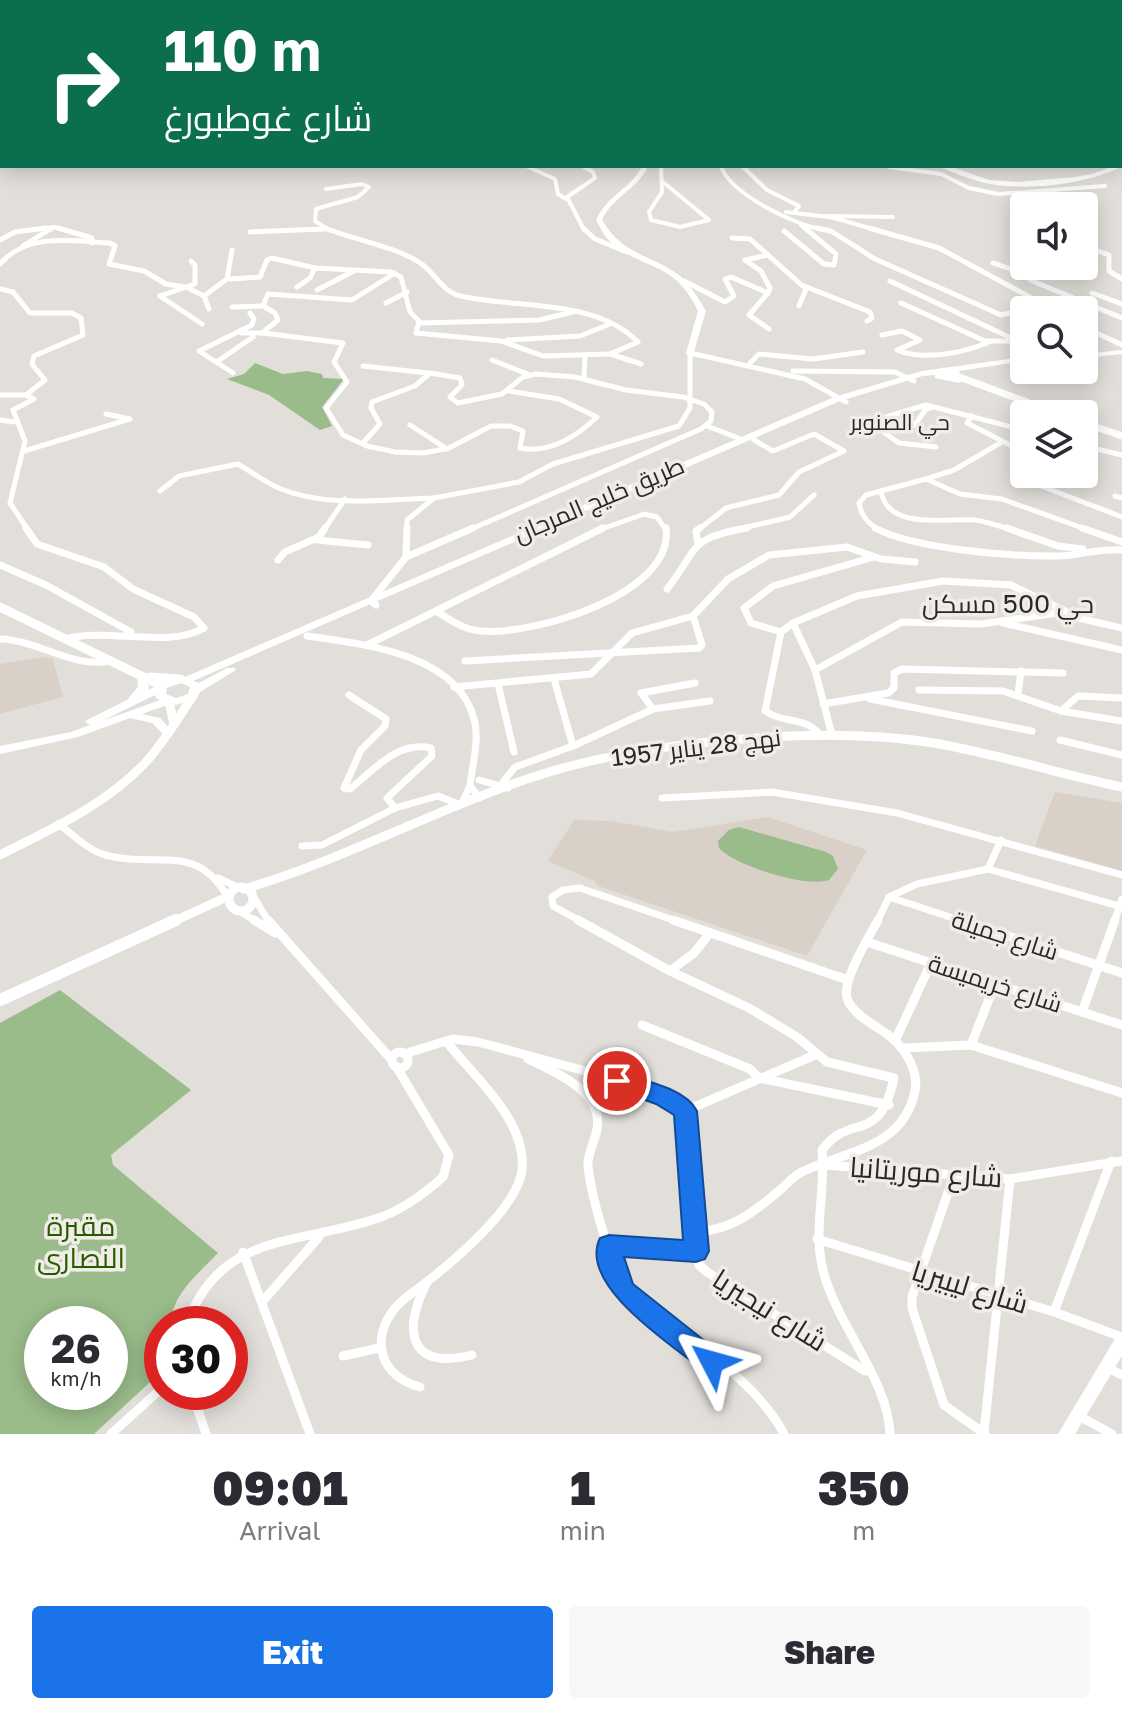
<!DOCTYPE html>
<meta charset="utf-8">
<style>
:root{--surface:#fff;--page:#f7f7f7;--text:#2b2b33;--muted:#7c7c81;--accent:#1a73e8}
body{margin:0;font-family:"Golos Text",Cairo,sans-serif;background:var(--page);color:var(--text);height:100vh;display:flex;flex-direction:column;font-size:30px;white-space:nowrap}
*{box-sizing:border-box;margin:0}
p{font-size:26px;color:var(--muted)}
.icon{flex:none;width:44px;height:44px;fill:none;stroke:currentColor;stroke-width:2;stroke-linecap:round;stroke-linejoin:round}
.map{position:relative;height:1434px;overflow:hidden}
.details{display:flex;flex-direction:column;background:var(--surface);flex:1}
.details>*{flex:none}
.hud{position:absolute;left:0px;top:0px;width:1122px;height:168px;box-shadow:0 4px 20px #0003;background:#0b6e4f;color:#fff;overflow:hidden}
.tools{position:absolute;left:1010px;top:192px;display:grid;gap:16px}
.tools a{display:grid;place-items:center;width:88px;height:88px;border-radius:8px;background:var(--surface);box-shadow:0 4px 20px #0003;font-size:40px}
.speed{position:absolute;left:24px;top:1306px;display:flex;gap:16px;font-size:40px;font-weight:700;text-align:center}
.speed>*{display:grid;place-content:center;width:104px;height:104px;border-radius:50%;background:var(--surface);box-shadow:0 4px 20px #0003;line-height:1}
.speed small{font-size:20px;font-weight:400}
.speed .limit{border:12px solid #d22;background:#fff;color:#111}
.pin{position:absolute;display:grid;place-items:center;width:68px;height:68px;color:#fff;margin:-34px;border:4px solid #fff;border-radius:50%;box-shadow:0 2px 8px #0007}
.me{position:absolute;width:88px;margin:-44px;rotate:309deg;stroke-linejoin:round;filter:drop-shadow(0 0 6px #0008)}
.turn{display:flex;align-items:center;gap:28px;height:168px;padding:0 32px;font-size:36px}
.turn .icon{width:104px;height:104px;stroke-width:2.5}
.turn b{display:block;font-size:56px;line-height:68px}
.eta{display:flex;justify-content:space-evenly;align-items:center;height:136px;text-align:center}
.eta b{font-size:48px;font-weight:800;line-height:56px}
.primary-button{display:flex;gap:16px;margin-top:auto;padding:16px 32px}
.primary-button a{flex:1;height:92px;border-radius:8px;background:var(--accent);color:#fff;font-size:32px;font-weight:800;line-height:92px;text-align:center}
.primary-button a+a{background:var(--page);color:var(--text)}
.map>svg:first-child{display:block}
</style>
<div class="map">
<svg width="1122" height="1434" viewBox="0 0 1122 1434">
<rect width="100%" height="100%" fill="#e2dfda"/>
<!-- built -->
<g fill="#d9d1c7">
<path d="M44,657L53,659L63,697L0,714V664Z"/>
<path d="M1055,792L1122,803V871L1035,846Z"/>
<path d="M768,817L867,850L807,956L598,886L594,881L548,861L574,820L610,821L673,832Z"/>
</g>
<!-- green -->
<g fill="#9abc8a" fill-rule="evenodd">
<path d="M0,0H354L2,2L0,104Z"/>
<path d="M255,363L283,374L307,371L322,374L323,378L344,379L322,407L332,426L320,430L269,395L227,379L244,374Z"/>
<path d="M739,827L826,852L833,856L838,869L829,880C807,888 735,866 719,848L718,841L729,830Z"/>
<path d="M60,990L191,1090L111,1155L113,1165L218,1253C199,1273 171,1295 171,1324H162V1371L94,1434H0V1023ZM42,1324H110V1392H42Z"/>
</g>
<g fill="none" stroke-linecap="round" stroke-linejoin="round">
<!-- minor-far3 -->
<g stroke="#fff" stroke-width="4">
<path d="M605,0L610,2"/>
<path d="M526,166L555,179L558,194L566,199"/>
<path d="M582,166L593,172L595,178L567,197L584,230"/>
<path d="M661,166L662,192L649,212L651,220L680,227L709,220L663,182"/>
<path d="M721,166C730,194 796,226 825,230"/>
<path d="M742,166L767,190L799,206L795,211"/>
<path d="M889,167L941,174L969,188L998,194L1105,186"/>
<path d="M326,189L362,184L369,187L358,197L316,209L315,221L329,230"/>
<path d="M786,212L829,217"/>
<path d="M801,225L807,230"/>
<path d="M54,227L65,230"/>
<path d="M30,230L54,227L49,230"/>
<path d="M298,230L324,229"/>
<path d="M876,230L827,216L893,217"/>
</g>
<!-- minor-far2 -->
<g stroke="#fff" stroke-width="5">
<path d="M58,228L92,238V243"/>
<path d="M325,228C353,240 400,247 423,265C436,275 444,293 461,296C516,309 595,298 638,342L610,354L641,364"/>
<path d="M583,228L595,239L627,252"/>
<path d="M816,228L831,231L875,259L1001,315L1044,304"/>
<path d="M869,228L939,248L1054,310"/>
<path d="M784,231L824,264L834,265L836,254L805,228"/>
<path d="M250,232L324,229"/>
<path d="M0,240L15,232L46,228"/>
<path d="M23,246L52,228"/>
<path d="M1084,253L1098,251L1109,255V271L1122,279"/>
<path d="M768,255L806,289L799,306"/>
<path d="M1013,255H1024"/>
<path d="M993,263L1029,275"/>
<path d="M0,264C27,232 73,241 110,243L115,246L109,264L144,271L166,284L186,287L204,296L209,309"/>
<path d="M1046,266L1029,275L1030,280L1122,318"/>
<path d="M1055,266L1059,276"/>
<path d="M231,279L260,277L267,260L272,258L315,268L391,272L401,277L410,312L419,321L416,333L501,341L543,356L610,354"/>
<path d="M684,281L725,302L734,296L725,279L731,277L768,293L770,288L761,271L745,260L768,255L750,239L732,238"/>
<path d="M890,281L1024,344"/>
<path d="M804,286L870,312L872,318L867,321"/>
<path d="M297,287L310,278L315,268"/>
<path d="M0,289L13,292L30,313H72L81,318L83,335L34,356L32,364L45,380L26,395"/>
<path d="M317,290L354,271"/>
<path d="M768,293L749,315L769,329"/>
<path d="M1092,293L1122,304"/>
<path d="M160,296L195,284V265L191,261"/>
<path d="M160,296L202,324"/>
<path d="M204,296L227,279L232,250"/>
<path d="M386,303L407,292"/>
<path d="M901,303L985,341H1014"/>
<path d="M232,307L263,306"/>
<path d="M419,323L539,320L573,312"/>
<path d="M1084,327L1122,345"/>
<path d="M241,333H262L278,320L275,313L263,306L268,294L352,300L395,273"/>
<path d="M263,333L343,343L334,362L347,382L326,408L343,435L367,446L395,452L424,453L449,448L491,426H510L523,431L520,448C550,454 576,437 597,417L559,399L509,391"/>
<path d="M882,335L902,331L920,340L897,350C923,361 964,353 989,342"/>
<path d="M507,340L580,336L610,324"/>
<path d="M492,360L530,375"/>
<path d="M218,361L253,337"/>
<path d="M750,363L759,354L813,359L863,352"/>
<path d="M363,366L428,373"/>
<path d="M793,371L895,372L914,381"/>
<path d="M233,373L199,351L252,325L254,319L250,313"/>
<path d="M584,379L585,355"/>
<path d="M0,395H26L34,399L13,410L25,441L10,503L28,530"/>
<path d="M972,416L967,423L1024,452"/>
<path d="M0,420L14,422"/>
<path d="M410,425L447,449"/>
<path d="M707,426L741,439"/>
<path d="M884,432L915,425L925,410L933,407"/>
<path d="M1002,442L954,470L926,479L960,494L1002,499L1088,530"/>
<path d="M363,443L380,424L371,408L372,402L415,386L430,373L460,378L462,385L450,397L458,403L502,394L523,377L536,374L575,377L626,390L683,397L704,404L712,412L711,421L701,429L469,530"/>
<path d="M1084,446L1122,455"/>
<path d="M936,447L899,443L869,422L926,405L1024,430"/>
<path d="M24,451L130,419L106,414"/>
<path d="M1024,474L1021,479L1036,484L1043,474"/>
<path d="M1036,484L1122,517"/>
<path d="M160,491L179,476L238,464C252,472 266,483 281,489C328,508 384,499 434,498"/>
<path d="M881,491C887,531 948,518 975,520C988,522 1000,526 1012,530"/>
<path d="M1115,496L1122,498"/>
<path d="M324,530L345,499"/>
<path d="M407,530V520L434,498L519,482L553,464L679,426L690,408V353L805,379L846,402"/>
<path d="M599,530L644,514L657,517L666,530"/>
<path d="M698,530L726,508L779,495L799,472L844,451L814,434L773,451L754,440"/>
<path d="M735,530L790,517L814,495"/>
<path d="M879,530C868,523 861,516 859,503L866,495L926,479"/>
</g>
<!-- minor-far1 -->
<g stroke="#fff" stroke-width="7">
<path d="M26,528L37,544L104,567L133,589L194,617L204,628C168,649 107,627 65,639"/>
<path d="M325,528L317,540L368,545"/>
<path d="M875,528C914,549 1015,557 1060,556C1081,555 1101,548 1122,550"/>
<path d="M1007,528L1058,546L1083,549"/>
<path d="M1082,528L1122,542"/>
<path d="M698,544L696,531L700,528"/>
<path d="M406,557L473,528"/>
<path d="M278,560L285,552L319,537"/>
<path d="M0,565L46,585L131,632"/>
<path d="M667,589C699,549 687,538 747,528"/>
<path d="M376,605L371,601L406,557L407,528"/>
<path d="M436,611C450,620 464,630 481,631C531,636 675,595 666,528"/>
<path d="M793,623L781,632L765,711C783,724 806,716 820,735"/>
<path d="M1003,623L1122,650"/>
<path d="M781,632L751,623L744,608L773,586L874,557"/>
<path d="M307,636C362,644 457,653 474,719C480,740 472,765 470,786L480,798"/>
<path d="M0,639C38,640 73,669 111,661"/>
<path d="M367,645L603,528"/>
<path d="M465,661L699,648L702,645L693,616L728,579L769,555L847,547L881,559L915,562"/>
<path d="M815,670L793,623L857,596L943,581L1011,585L1069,613"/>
<path d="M554,679L573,746"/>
<path d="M498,684L514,752"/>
<path d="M454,687L591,674L632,633L693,616"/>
<path d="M919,690L1003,691L1061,711L1122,721"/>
<path d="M349,695L386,719L385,726L361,750L344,788L350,789C374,770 398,740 431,748L432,756L387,798L395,808L438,796L461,805L470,786"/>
<path d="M1018,695L1021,671"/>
<path d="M870,699L1032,731"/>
<path d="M823,704L888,693L894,688V673L902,669L1063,673"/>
<path d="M653,709L641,693L695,683"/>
<path d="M1061,711L1078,696L1122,698"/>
<path d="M832,735L815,670L902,622L981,624L1057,613L1122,628"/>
<path d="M1060,740L1122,755"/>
<path d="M479,780L508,788L503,782L515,767L573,746L653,709L710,701"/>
<path d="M662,798L772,792L897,813L1122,875"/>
<path d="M58,824C72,833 89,851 105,855C156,869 195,841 227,896"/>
<path d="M302,846L322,845L395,808"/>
<path d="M988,869L1001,840"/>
<path d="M218,878L242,889"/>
<path d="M889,897L965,922"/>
<path d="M255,899L269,922"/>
<path d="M236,909L257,922"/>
<path d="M582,922L553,906L552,897L563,890L580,888L679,922"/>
<path d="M877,922L889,897L917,884L988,869L1122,907"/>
<path d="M1114,922L1122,899"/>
</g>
<!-- minor -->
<g stroke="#fff" stroke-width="9">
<path d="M254,920L275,933"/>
<path d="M268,920L391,1059"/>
<path d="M578,920L670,971L749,1008L797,1037L827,1062L894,1078C879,1147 851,1111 822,1150C826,1192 812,1233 824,1274C840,1330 888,1380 890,1434"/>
<path d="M673,920L848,980"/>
<path d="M959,920L1122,973"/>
<path d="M867,942L1122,1025"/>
<path d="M670,971L694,953L710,933"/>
<path d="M1082,1012L1115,920"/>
<path d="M642,1025L750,1069L759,1078L889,1105"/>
<path d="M895,1041L931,963"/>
<path d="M971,1045L995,984"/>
<path d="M902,1048L971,1045L1122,1093"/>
<circle cx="400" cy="1060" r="8"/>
<path d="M404,1054L453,1039L478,1042L615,1079L685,1111L696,1232C732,1230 754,1212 780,1190C787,1184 795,1174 804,1171C849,1150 903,1148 915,1091C919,1072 906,1050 892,1038C879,1027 852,1015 847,998C842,980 869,937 878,920"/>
<path d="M528,1059C555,1072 604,1092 597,1129C595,1142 587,1153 588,1166C592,1204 608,1244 617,1281L624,1292C675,1331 754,1376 784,1434"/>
<path d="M685,1111L815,1055"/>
<path d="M824,1165L1010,1179L1122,1161"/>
<path d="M953,1178L912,1297V1308L944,1405L985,1434"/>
<path d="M696,1232L699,1265L707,1272L865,1371"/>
<path d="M817,1239L1054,1312L1122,1337"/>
<path d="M609,1245L696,1251"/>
<path d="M243,1252L310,1434"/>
<path d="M426,1284C402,1333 410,1370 472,1355"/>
<path d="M262,1302L319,1237"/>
<path d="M1054,1312L1111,1161"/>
<path d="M187,1324C220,1232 297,1245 375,1219C399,1212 425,1193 443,1177L449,1155L396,1066"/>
<path d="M343,1356L379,1348"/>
<path d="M1108,1368L1122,1375"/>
<path d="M420,1387C381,1377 369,1340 395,1308C404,1297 417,1290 428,1281C457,1258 517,1208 522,1170C527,1120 474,1077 446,1041"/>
<path d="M192,1392L206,1434"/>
<path d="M1079,1416L1112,1434"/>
<path d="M984,1433L1010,1179"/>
<path d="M111,1434L162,1388"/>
</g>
<!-- tertiary-far2 -->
<g stroke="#fff" stroke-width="7">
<path d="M943,371L1059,414"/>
<path d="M1084,423L1122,436"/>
</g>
<!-- tertiary-far1 -->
<g stroke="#fff" stroke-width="9">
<path d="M0,607L162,686"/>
<path d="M150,677L181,679"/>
<path d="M169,701L174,724"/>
<path d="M0,855C51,829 106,805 146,762C164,742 178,718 193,696"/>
<circle cx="241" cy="899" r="12"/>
<path d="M244,889C349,858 445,804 549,772C652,741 821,726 927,742C993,752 1057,774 1122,787"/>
<path d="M172,922L227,897"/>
</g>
<!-- tertiary -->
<path stroke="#fff" stroke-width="12" d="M0,1000L176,920"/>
<!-- secondary -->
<g fill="#fff" fill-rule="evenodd">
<path d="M1122,154V159L1120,160V155Z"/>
<path d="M1120,164L1122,166L1121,167C1086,184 1030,191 991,184C973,181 954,173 938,166H949L989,180L1018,182L1075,177L1092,174L1114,166H1120Z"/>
<path d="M642,166H648C638,189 612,197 602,220C624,256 648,253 679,275C691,285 698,298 706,311L693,355H687L686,353L698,311C692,299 686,289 676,280C655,262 623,259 606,237C602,232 599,225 596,220C607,195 632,188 642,166Z"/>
<path d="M861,166H915L912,168H864Z"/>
</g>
<!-- primary -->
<g fill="#fff" fill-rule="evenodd">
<path d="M1122,350V354L1084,358V354Z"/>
<path d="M1024,357V361L959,371L963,380L959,383L935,378V375L923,376L840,401L193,681L199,683L227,668H235L236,670L200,692L197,698L176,705L170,704L142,714L160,718L172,731L174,733L172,735H164L152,723L130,718L78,737L0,754V746L71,732L90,725L85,722L87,720L127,700L138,687L137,677L138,675L142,674L147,677L149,688L148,690C159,685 171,676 185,677L834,397L922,371ZM954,372V376L940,374ZM181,683L190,687L188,694L176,698L166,694L167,688ZM155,695L156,698L160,700L102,721Z"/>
<path d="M1122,1335V1356L1075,1434H1058L1116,1337Z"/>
</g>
</g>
<!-- route -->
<path fill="#1a73e8" stroke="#114b97" stroke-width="2" d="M617,1072C640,1080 685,1087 697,1111L709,1251L705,1259L696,1262L624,1257L633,1284L721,1354L725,1362L721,1370L712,1373L703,1370C672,1345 577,1285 600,1238L609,1235L683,1240L674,1115L656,1104L609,1087L605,1081L609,1075Z"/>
<g text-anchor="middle" stroke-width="7" stroke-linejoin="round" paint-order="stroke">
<!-- far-neighbourhood labels -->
<g font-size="22" fill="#2a2827" stroke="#f0ece8">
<text x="900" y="430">حي الصنوبر</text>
</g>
<!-- street labels -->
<g font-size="24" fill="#2a2827" stroke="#f0ece8">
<text transform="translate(599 500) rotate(-23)" y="8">طريق خليج المرجان</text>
<text transform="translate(696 748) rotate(-7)" y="8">نهج 28 يناير 1957</text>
<text transform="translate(1005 936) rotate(18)" y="8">شارع جميلة</text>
<text transform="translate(995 984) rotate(18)" y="8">شارع خريميسة</text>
</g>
<!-- neighbourhood labels -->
<g font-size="26" fill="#2a2827" stroke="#f0ece8">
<text x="1008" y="613">حي 500 مسكن</text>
</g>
<!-- near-street labels -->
<g font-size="28" fill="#2a2827" stroke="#f0ece8">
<text transform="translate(926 1172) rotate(4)" y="10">شارع موريتانيا</text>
<text transform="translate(970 1287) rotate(17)" y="10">شارع ليبيريا</text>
<text transform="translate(770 1310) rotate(32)" y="10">شارع نيجيريا</text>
</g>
<!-- near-park labels -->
<g font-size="28" fill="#285b00" stroke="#f0ece8">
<text x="81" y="1236">مقبرة<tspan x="81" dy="32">النصارى</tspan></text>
</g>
</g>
</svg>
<div class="tools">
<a><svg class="icon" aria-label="sound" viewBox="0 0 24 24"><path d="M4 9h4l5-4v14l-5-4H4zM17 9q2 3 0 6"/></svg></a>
<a><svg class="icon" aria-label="search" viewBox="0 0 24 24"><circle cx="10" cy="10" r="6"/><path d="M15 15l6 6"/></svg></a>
<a><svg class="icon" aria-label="layers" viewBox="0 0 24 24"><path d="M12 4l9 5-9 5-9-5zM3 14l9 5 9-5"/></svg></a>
</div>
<div class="speed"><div>26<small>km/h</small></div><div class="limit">30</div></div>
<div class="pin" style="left:617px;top:1081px;background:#d93025"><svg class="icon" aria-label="arrive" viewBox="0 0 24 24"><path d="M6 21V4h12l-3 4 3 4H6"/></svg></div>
<svg class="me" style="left:712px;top:1362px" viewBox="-20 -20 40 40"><path d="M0-17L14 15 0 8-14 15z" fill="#1a73e8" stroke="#fff" stroke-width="4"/></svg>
<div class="hud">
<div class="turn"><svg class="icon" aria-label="right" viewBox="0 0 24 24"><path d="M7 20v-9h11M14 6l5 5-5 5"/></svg><div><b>110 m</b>شارع غوطبورغ</div></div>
</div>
</div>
<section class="details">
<div class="eta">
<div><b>09:01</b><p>Arrival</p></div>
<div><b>1</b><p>min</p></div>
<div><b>350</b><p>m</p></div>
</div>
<div class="primary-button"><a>Exit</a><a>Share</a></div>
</section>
